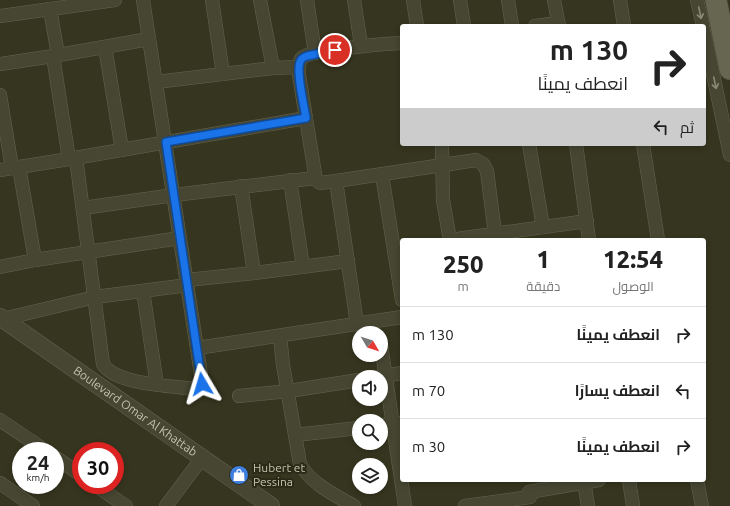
<!DOCTYPE html>
<html lang="ar">
<meta charset="utf-8">
<style>
:root{--surface:#fff;--page:#f2f2f2;--text:#222;--muted:#767676;--line:#e0e0e0}
body{margin:0;font-family:Ubuntu,Cairo,sans-serif;background:var(--page);color:var(--text);direction:rtl;height:100vh;display:flex;flex-direction:column;font-size:15px;white-space:nowrap}
*{box-sizing:border-box;margin:0}
p{font-size:13px;color:var(--muted)}
.icon{flex:none;width:22px;height:22px;fill:none;stroke:currentColor;stroke-width:2;stroke-linecap:round;stroke-linejoin:round}
.map{position:relative;flex:1;overflow:hidden;direction:ltr}
.drawer{position:absolute;left:400px;top:238px;width:306px;height:244px;display:flex;flex-direction:column;background:var(--surface);border-radius:4px;box-shadow:0 2px 6px #0003;direction:rtl}
.drawer>*{flex:none}
.top-card{position:absolute;left:400px;top:24px;width:306px;height:122px;border-radius:4px;box-shadow:0 2px 6px #0003;direction:rtl;background:#fff;color:var(--text);overflow:hidden}
.needle{width:26px;rotate:129deg}
.controls{position:absolute;left:352px;top:326px;display:grid;gap:8px}
.controls a{display:grid;place-items:center;width:36px;height:36px;border-radius:50%;background:var(--surface);box-shadow:0 2px 6px #0003;font-size:20px}
.speed{position:absolute;left:12px;top:442px;display:flex;gap:8px;font-size:20px;font-weight:700;text-align:center}
.speed>*{display:grid;place-content:center;width:52px;height:52px;border-radius:50%;background:var(--surface);box-shadow:0 2px 6px #0003;line-height:1}
.speed small{font-size:10px;font-weight:400}
.speed .limit{border:6px solid #d22;background:#fff;color:#111}
.pin{position:absolute;display:grid;place-items:center;width:34px;height:34px;color:#fff;margin:-17px;border:2px solid #fff;border-radius:50%;box-shadow:0 1px 4px #0007}
.me{position:absolute;width:44px;margin:-22px;rotate:353deg;stroke-linejoin:round;filter:drop-shadow(0 0 3px #0008)}
.turn{display:flex;align-items:center;gap:14px;height:84px;padding:0 12px;font-size:18px}
.turn .icon{width:52px;height:52px;stroke-width:2.5}
.turn b{display:block;font-size:28px;line-height:34px}
.then{display:flex;align-items:center;height:38px;padding:0 12px;background:#0003;gap:8px;font-size:15px}
.eta{display:flex;justify-content:space-evenly;align-items:center;height:68px;text-align:center}
.eta b{font-size:24px;font-weight:800;line-height:28px}
ul{padding:0;list-style:none}
li{display:flex;align-items:center;gap:12px;height:56px;padding:0 12px;border-top:1px solid var(--line)}
li div{flex:1}
li b{display:block;font-size:15px}
li em{font-style:normal}
.map>svg:first-child{display:block}
</style>
<div class="map">
<svg width="730" height="506" viewBox="0 0 730 506">
<rect width="100%" height="100%" fill="#36351f"/>
<g fill="none" stroke-linecap="round" stroke-linejoin="round">
<!-- minor casing -->
<g stroke="#646450" stroke-width="14">
<g id="minor">
<path d="M212,0L223,74"/>
<path d="M260,0L273,68L299,67"/>
<path d="M307,0L315,53"/>
<path d="M354,0L361,45"/>
<path d="M413,0L417,26"/>
<path d="M460,0L464,26"/>
<path d="M508,0L512,26"/>
<path d="M554,0L559,26"/>
<path d="M620,0L624,26"/>
<path d="M697,0L703,26"/>
<path d="M50,9L58,55"/>
<path d="M0,16L115,0"/>
<path d="M535,26L558,23"/>
<path d="M704,31L730,155"/>
<path d="M402,43C377,44 352,47 327,51C320,52 309,53 303,57C298,61 299,69 299,75L316,180L320,183L336,181L476,160L483,164L487,171L495,234"/>
<path d="M105,47L122,150"/>
<path d="M53,56L69,159"/>
<path d="M0,64L53,56L149,39"/>
<path d="M156,82L273,68"/>
<path d="M0,95L12,168"/>
<path d="M442,144L443,200L450,240"/>
<path d="M529,144L543,227"/>
<path d="M576,144L589,240"/>
<path d="M643,144L658,240"/>
<path d="M76,158L103,364C115,385 174,386 196,389L201,387L202,381L143,0"/>
<path d="M19,167L35,260"/>
<path d="M0,170L69,159L306,118"/>
<path d="M382,175L402,300"/>
<path d="M290,180L303,267"/>
<path d="M336,181L357,324"/>
<path d="M241,186L254,273"/>
<path d="M83,208L174,195L315,178"/>
<path d="M450,240L587,221"/>
<path d="M0,267L35,260L180,238"/>
<path d="M187,280L254,273L348,261"/>
<path d="M143,291L157,385"/>
<path d="M3,319L95,297L188,285"/>
<path d="M280,336L283,365L300,464C311,484 335,495 354,506"/>
<path d="M381,345L405,506"/>
<path d="M197,348L402,317"/>
<path d="M378,377L402,373"/>
<path d="M239,396L289,391L359,380"/>
<path d="M0,420L46,451"/>
<path d="M381,425L402,423"/>
<path d="M295,435L359,428"/>
<path d="M55,457L81,475"/>
<path d="M629,480L633,506"/>
<path d="M697,480L702,506"/>
<path d="M584,482L588,506"/>
<path d="M0,483L33,506"/>
<path d="M95,485L126,506"/>
<path d="M529,492L599,480"/>
<path d="M166,506L202,458"/>
<path d="M465,506L530,497"/>
</g>
</g>
<!-- tertiary casing -->
<g stroke="#646450" stroke-width="18">
<g id="tertiary">
<path id="s1" d="M0,317L271,506"/>
</g>
</g>
<!-- primary casing -->
<g stroke="#53523f" stroke-width="22">
<path id="primary" d="M716,0L730,69"/>
</g>
<!-- minor -->
<use href="#minor" stroke="#464632" stroke-width="13"/>
<!-- tertiary -->
<use href="#tertiary" stroke="#464632" stroke-width="17"/>
<!-- primary -->
<use href="#primary" stroke="#676650" stroke-width="21"/>
</g>
<!-- one-way arrows -->
<defs><path id="oneway-shaft" d="M-6 0H5M1.5-3L5.5 0L1.5 3" fill="none" stroke-width="1.6" stroke-linecap="round" stroke-linejoin="round"/></defs>
<g stroke="#8b8b75">
<use href="#oneway-shaft" transform="translate(700 13) rotate(78)"/>
<use href="#oneway-shaft" transform="translate(715 83) rotate(78)"/>
</g>
<g fill="none" stroke-linecap="round" stroke-linejoin="round">
<!-- route casing -->
<g stroke="#114b97" stroke-width="10">
<path id="route" d="M202,384L166,142L306,118C304,106 296,71 300,62C301,58 304,57 307,56L335,50"/>
</g>
<!-- route -->
<use href="#route" stroke="#1a73e8" stroke-width="7"/>
</g>
<!-- icons -->
<defs>
<g id="shop-disc" transform="scale(1)"><circle r="9.5" fill="#3f7fe0" stroke="#2b2a18"/><path d="M-5-2.5h2.3a2.7 3.5 0 0 1 5.4 0H5L5.5 6h-11ZM-1.5-2.5h3a1.5 2.3 0 0 0-3 0Z" fill="#fff"/></g>
</defs>
<g fill-rule="evenodd">
<use href="#shop-disc" x="239" y="475"/>
</g>
<g text-anchor="middle" stroke-width="4" stroke-linejoin="round" paint-order="stroke">
<!-- street labels -->
<g font-size="12" fill="#c3c4ac" stroke="#2b2a18">
<text dy="4" stroke="none"><textPath href="#s1" startOffset="165">Boulevard Omar Al Khattab</textPath></text>
</g>
<!-- poi labels -->
<g font-size="12" fill="#c3c4ac" stroke="#2b2a18" text-anchor="start">
<text x="253" y="472">Hubert et<tspan x="253" dy="14">Pessina</tspan></text>
</g>
</g>
</svg>
<div class="controls">
<a><svg class="needle" viewBox="-14 -14 28 28"><path d="M0-13l5 13h-10z" fill="#e53935"/><path d="M0 13l5-13h-10z" fill="#767676"/></svg></a>
<a><svg class="icon" aria-label="sound" viewBox="0 0 24 24"><path d="M4 9h4l5-4v14l-5-4H4zM17 9q2 3 0 6"/></svg></a>
<a><svg class="icon" aria-label="search" viewBox="0 0 24 24"><circle cx="10" cy="10" r="6"/><path d="M15 15l6 6"/></svg></a>
<a><svg class="icon" aria-label="layers" viewBox="0 0 24 24"><path d="M12 4l9 5-9 5-9-5zM3 14l9 5 9-5"/></svg></a>
</div>
<div class="speed"><div>24<small>km/h</small></div><div class="limit">30</div></div>
<div class="pin" style="left:335px;top:50px;background:#d93025"><svg class="icon" aria-label="arrive" viewBox="0 0 24 24"><path d="M6 21V4h12l-3 4 3 4H6"/></svg></div>
<svg class="me" style="left:202px;top:384px" viewBox="-20 -20 40 40"><path d="M0-17L14 15 0 8-14 15z" fill="#1a73e8" stroke="#fff" stroke-width="4"/></svg>
<div class="top-card">
<div class="turn"><svg class="icon" aria-label="right" viewBox="0 0 24 24"><path d="M7 20v-9h11M14 6l5 5-5 5"/></svg><div><b>130 m</b>انعطف يمينًا</div></div>
<div class="then">ثم<svg class="icon" aria-label="left" viewBox="0 0 24 24"><path d="M17 20v-9H6M10 6l-5 5 5 5"/></svg></div>
</div>
<section class="drawer">
<div class="eta">
<div><b>12:54</b><p>الوصول</p></div>
<div><b>1</b><p>دقيقة</p></div>
<div><b>250</b><p>m</p></div>
</div>
<ul>
<li><svg class="icon" aria-label="right" viewBox="0 0 24 24"><path d="M7 20v-9h11M14 6l5 5-5 5"/></svg><div><b>انعطف يمينًا</b></div><em>130 m</em></li>
<li><svg class="icon" aria-label="left" viewBox="0 0 24 24"><path d="M17 20v-9H6M10 6l-5 5 5 5"/></svg><div><b>انعطف يسارًا</b></div><em>70 m</em></li>
<li><svg class="icon" aria-label="right" viewBox="0 0 24 24"><path d="M7 20v-9h11M14 6l5 5-5 5"/></svg><div><b>انعطف يمينًا</b></div><em>30 m</em></li>
</ul>
</section>
</div>
